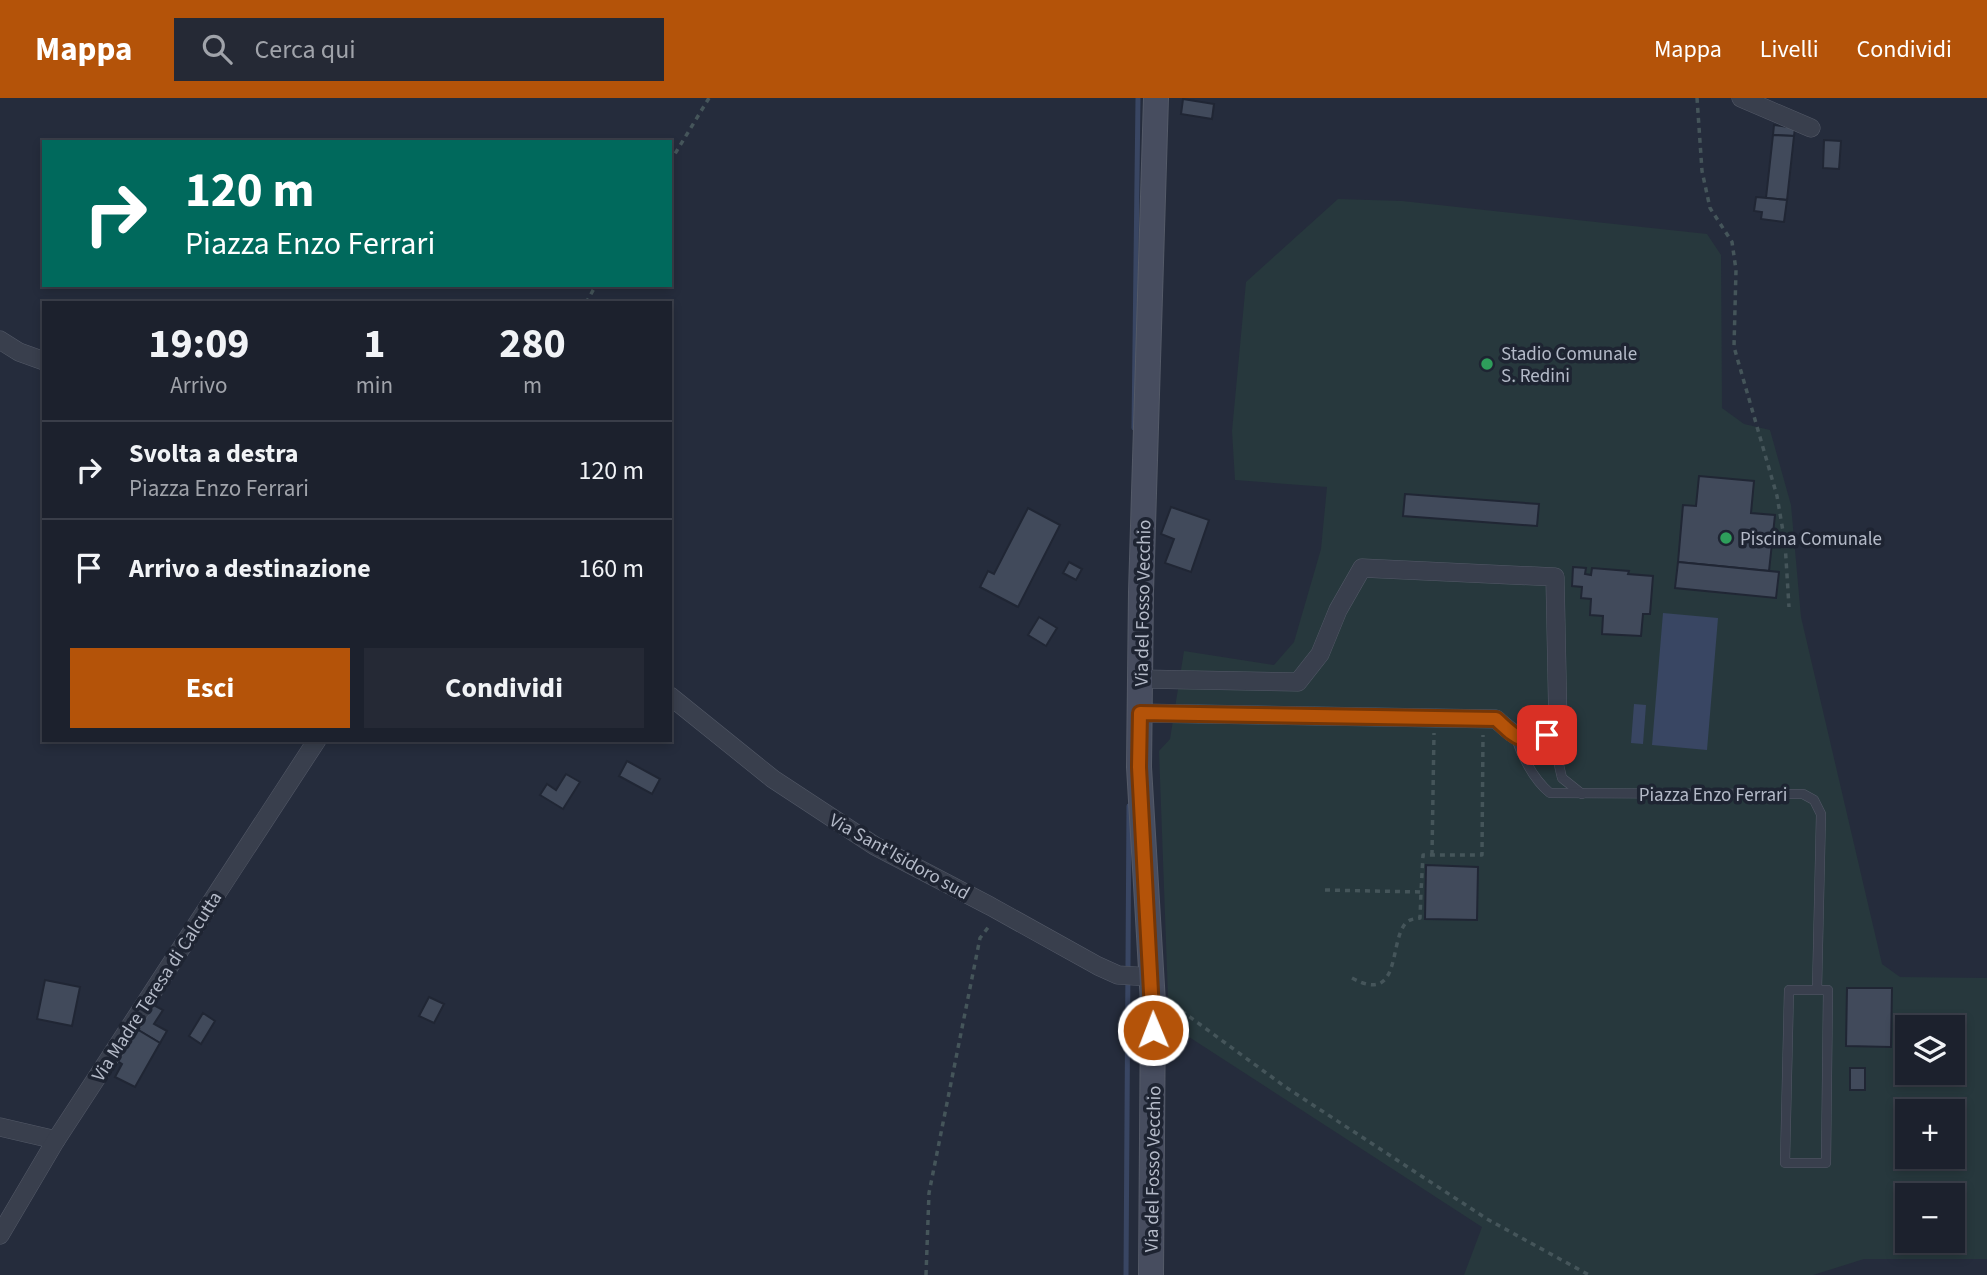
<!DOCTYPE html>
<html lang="it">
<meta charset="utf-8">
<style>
:root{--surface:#1c212d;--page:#252935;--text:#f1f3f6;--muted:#a0a3aa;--line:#3a3e49;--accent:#b45309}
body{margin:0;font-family:"Source Sans 3",sans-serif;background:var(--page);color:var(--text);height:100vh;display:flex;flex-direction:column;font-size:26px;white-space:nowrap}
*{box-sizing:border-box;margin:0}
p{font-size:23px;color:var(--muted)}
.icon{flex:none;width:38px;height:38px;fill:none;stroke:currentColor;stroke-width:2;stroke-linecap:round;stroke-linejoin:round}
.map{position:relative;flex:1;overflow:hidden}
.drawer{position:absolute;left:42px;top:203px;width:630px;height:441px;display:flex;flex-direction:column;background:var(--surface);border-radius:0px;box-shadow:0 4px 10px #0003,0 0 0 2px var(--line)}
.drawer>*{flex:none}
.hud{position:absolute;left:42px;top:42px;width:630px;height:147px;border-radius:0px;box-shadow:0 4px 10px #0003,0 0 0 2px var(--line);background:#00695c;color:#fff;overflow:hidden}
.controls{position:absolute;left:1895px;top:917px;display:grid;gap:14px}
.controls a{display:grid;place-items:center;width:70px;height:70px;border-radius:0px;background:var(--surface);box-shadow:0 4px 10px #0003,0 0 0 2px var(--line);font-size:35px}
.pin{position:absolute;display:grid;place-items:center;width:60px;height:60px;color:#fff;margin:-30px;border-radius:14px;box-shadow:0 4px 10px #0006}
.me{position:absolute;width:77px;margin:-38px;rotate:359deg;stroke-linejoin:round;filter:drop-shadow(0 0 5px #0008)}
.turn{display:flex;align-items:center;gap:24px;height:147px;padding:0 28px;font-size:32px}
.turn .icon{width:91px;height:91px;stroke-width:2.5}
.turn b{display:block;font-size:49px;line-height:60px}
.eta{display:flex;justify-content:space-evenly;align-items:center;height:119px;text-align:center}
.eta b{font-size:42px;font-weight:700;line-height:49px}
.cta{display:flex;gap:14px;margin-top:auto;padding:14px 28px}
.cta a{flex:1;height:80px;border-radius:0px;background:var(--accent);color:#fff;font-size:28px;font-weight:700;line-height:80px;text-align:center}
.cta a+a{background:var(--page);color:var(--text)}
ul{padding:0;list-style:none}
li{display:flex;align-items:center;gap:21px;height:98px;padding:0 28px;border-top:2px solid var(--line)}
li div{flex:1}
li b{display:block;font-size:26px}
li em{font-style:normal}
header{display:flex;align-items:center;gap:42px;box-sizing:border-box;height:98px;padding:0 35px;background:var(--accent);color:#fff}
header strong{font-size:33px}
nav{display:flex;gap:38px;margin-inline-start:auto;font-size:24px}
.search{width:490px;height:63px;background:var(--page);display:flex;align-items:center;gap:18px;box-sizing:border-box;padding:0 24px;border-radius:0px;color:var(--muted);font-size:26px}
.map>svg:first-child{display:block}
</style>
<header>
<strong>Mappa</strong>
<div class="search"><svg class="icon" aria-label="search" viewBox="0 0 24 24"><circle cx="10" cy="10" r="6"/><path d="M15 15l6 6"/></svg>Cerca qui</div>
<nav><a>Mappa</a><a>Livelli</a><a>Condividi</a></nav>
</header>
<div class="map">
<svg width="1987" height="1177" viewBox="0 0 1987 1177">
<rect width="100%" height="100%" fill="#252c3c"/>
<!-- green -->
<path fill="#27383d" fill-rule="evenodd" d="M1338,101L1402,103L1707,136L1721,157L1722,310L1744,326L1770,332L1791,407L1801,519L1882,866L1900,879L1987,880V1161H1864L1813,1177H1464L1482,1129L1169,926L1159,653L1170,641L1184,553L1274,567L1294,544L1321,451L1327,389L1235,382L1232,333L1246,184ZM1908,929H1953V975H1908ZM1908,1013H1953V1059H1908ZM1908,1097H1953V1143H1908Z"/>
<!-- water -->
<g fill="#394663">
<path d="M1663,515L1718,520L1707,652L1652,647Z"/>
<path d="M1634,606L1646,607L1643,646L1631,645Z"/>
</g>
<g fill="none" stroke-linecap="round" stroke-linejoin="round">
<!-- stream -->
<g stroke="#394663" stroke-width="5">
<path d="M1134,330L1138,0"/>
<path d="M1126,1177L1129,708"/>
</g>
</g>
<!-- building -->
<g fill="#414a5b" stroke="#202634" stroke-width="2">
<path d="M1183,1L1214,6L1212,21L1181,16Z"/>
<path d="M1774,27L1795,30L1794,38L1773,37Z"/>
<path d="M1773,37L1794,38L1787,102L1766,100Z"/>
<path d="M1824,42L1841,43L1839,71L1823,70Z"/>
<path d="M1756,99L1787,102L1784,124L1761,121L1762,114L1754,113Z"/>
<path d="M1699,378L1754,383L1751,415L1775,417L1769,473L1678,464L1683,407L1696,408Z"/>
<path d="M1405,396L1539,406L1537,428L1403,418Z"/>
<path d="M1171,409L1209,422L1191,474L1165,465L1174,441L1161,436Z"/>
<path d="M1028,410L1060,427L1018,509L980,489L988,473L994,476Z"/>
<path d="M1069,464L1082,471L1076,482L1063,475Z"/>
<path d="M1678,464L1779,474L1776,500L1675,490Z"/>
<path d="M1573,469L1586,470L1585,476L1591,477L1592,470L1629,473L1628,476L1653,478L1650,516H1643L1641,538L1602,536L1603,518L1590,517L1591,501L1581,500L1582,489L1572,488Z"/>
<path d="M1039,519L1057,530L1046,548L1028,537Z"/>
<path d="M627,663L660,681L652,696L619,678Z"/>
<path d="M566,676L580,684L563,711L540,697L547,686L556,692Z"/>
<path d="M1426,767L1478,769L1477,822L1425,821Z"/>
<path d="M45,882L80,889L72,928L37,921Z"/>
<path d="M1847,890H1892L1891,949L1846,948Z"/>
<path d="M429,899L444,906L434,925L419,918Z"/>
<path d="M150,905L163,912L154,926L167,933L160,945L135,930Z"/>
<path d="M203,915L215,923L201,946L189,938Z"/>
<path d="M135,930L160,945L135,989L115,979L122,966L116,962Z"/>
<rect x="1850" y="970" width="15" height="22"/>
</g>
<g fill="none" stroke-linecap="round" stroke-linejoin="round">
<!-- lane casing -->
<g stroke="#545a68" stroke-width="10">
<g id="lane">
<path d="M1558,631L1557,658L1562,680L1582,696"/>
<path d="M1516,640C1523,660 1533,681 1550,695L1803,696L1814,702L1821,716L1817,892H1828L1826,1065H1785L1789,892H1817"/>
</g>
</g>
<!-- street casing -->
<g stroke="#545a68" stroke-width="19">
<g id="street">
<path d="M1741,0L1811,30"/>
<path d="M0,242L19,254L44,263"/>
<path d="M670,598L773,681L875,748L990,808L1098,868L1118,877L1151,879"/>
<path d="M1140,615L1496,621C1519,642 1531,652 1558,628L1555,479L1362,470L1338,512L1320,556L1298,584L1141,581"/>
<path d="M0,1029L56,1042"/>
<path d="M0,1137L56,1042L317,642"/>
</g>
</g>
<!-- secondary casing -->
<g stroke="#545a68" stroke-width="26">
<path id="secondary" d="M1151,1177L1153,905L1139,669L1141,494L1156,0"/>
</g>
<!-- path -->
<g stroke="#45555a" stroke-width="3.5" stroke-dasharray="5 5" stroke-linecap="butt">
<path d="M1697,0L1702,73L1710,110L1732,144L1736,172L1734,249L1777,398L1785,445L1789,509"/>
<path d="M670,64L709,0"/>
<path d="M586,205L596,187"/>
<path d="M1432,757L1434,635"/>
<path d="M1325,792L1421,794L1423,757H1482L1483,637"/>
<path d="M1352,880C1401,907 1389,846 1405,826C1409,821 1414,821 1420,820L1421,794"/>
<path d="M1172,910L1179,911L1284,988L1487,1121L1589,1177"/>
<path d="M926,1177L929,1095L980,840L990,827"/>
</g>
<!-- lane -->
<use href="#lane" stroke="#393f4d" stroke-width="9"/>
<!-- street -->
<use href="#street" stroke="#393f4d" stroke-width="18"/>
<!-- secondary -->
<use href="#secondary" stroke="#474d5f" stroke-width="24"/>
</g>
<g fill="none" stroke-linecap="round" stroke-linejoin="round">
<!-- route casing -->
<g stroke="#753606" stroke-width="18">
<path id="route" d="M1153,932L1139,669L1140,615L1496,621C1516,639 1520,647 1547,637"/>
</g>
<!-- route -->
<use href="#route" stroke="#b45309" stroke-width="12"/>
</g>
<!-- markers -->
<g fill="#2e9e5b" stroke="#1e2432" stroke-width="2.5">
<circle cx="1487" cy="266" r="7"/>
<circle cx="1726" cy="440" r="7"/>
</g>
<g text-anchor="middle" stroke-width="7" stroke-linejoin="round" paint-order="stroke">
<!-- poi labels -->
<g font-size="19" fill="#b4bac8" stroke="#1e2432" text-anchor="start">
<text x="1501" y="262">Stadio Comunale<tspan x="1501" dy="22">S. Redini</tspan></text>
<text x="1740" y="447">Piscina Comunale</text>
</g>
<!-- street labels -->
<g font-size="19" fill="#b4bac8" stroke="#1e2432">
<text transform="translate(1142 505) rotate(-89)" y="7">Via del Fosso Vecchio</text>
<text x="1713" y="703">Piazza Enzo Ferrari</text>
<text transform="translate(900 758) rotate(29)" y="7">Via Sant'Isidoro sud</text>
<text transform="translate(156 888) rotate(-57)" y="7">Via Madre Teresa di Calcutta</text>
<text transform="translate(1152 1071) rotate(-89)" y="7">Via del Fosso Vecchio</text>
</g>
</g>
</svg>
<div class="controls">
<a><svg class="icon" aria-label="layers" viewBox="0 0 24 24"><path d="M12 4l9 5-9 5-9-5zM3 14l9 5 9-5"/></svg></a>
<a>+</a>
<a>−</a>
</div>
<div class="pin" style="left:1547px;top:637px;background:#d93025"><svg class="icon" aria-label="arrive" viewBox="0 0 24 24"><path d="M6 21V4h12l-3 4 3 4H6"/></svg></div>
<svg class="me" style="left:1153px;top:932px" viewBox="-20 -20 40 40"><circle r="17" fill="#b45309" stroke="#fff" stroke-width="3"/><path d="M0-11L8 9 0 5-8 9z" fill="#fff"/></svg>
<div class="hud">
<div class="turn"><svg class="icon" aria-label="right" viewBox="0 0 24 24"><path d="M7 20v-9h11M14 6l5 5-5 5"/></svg><div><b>120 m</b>Piazza Enzo Ferrari</div></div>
</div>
<section class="drawer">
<div class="eta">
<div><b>19:09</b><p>Arrivo</p></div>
<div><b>1</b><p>min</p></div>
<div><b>280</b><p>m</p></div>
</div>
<ul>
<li><svg class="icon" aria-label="right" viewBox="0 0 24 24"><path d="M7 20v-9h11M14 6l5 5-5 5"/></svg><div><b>Svolta a destra</b><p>Piazza Enzo Ferrari</p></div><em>120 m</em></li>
<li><svg class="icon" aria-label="arrive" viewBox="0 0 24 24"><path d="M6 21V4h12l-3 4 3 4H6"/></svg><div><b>Arrivo a destinazione</b></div><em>160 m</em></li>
</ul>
<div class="cta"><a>Esci</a><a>Condividi</a></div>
</section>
</div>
